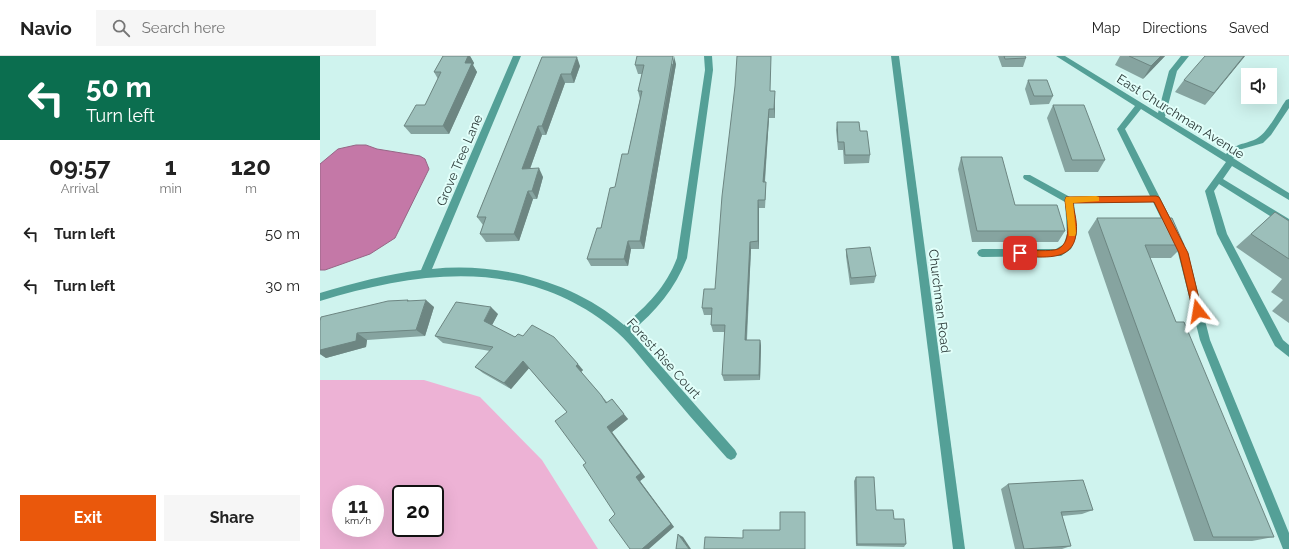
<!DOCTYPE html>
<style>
:root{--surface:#fff;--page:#f6f6f6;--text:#222;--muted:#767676;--line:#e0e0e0;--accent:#ea580c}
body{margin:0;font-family:Raleway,sans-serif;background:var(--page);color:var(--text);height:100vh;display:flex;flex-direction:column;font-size:15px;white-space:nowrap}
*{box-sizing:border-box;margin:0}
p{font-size:13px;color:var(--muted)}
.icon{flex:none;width:22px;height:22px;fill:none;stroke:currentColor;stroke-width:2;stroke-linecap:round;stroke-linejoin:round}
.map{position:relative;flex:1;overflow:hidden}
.drawer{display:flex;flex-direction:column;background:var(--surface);width:320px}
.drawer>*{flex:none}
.top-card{background:#0b6e4f;color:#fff;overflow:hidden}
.controls{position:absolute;left:921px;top:12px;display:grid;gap:8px}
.controls a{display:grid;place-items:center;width:36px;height:36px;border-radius:0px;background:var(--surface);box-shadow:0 4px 16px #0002;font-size:20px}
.speed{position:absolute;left:12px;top:429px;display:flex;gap:8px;font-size:20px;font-weight:700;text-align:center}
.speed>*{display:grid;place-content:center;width:52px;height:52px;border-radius:50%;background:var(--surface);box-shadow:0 4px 16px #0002;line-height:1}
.speed small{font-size:10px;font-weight:400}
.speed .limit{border:2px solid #111;border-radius:6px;background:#fff;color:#111}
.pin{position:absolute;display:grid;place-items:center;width:34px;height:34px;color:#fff;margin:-17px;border-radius:8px;box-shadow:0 2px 6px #0006}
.me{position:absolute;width:44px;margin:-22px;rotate:346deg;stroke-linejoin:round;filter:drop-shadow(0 0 3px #0008)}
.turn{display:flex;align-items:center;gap:14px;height:84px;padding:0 20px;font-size:18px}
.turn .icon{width:52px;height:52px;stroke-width:2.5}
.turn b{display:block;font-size:28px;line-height:34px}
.eta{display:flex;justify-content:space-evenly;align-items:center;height:68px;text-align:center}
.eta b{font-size:24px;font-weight:700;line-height:28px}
.primary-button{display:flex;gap:8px;margin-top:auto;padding:8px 20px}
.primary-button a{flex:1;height:46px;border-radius:0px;background:var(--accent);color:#fff;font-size:16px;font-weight:700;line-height:46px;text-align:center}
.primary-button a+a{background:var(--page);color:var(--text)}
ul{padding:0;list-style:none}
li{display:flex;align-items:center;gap:12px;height:52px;padding:0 20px}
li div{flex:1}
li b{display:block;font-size:15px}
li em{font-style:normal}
header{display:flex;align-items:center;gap:24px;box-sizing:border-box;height:56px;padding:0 20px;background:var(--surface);border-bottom:1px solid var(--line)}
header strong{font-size:19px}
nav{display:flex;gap:22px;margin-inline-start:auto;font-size:14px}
.search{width:280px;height:36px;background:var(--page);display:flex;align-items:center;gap:10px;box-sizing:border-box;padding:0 14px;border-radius:0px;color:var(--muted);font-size:15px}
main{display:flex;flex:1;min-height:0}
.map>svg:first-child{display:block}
</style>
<header>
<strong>Navio</strong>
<div class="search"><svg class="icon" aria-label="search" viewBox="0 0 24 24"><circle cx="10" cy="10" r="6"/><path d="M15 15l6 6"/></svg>Search here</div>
<nav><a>Map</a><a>Directions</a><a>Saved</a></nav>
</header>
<main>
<section class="drawer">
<div class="top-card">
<div class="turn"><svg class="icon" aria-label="left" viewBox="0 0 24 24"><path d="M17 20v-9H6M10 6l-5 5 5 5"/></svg><div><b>50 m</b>Turn left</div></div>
</div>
<div class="eta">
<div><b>09:57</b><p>Arrival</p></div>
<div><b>1</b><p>min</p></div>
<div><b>120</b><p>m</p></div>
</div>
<ul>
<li><svg class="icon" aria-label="left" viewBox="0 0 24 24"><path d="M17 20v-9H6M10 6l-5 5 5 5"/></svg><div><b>Turn left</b></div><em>50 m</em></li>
<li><svg class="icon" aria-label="left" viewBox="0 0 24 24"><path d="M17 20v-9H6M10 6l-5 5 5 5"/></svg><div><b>Turn left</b></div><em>30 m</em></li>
</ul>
<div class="primary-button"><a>Exit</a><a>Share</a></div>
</section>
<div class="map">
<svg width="969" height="493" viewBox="0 0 969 493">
<rect width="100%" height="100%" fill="#cff3ee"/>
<!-- green -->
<path fill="#edb2d5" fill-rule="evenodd" d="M0,324H104L160,341L222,404L278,493H0ZM21,438H55V472H21ZM81,438H115V472H81Z"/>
<!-- water -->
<path fill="#c478a7" stroke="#966686" d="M36,89H46L57,93L100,100L105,103L109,113L75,182L50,198L5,214H0V108L18,93Z"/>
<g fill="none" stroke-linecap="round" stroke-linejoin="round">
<!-- minor -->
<g fill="#54a097" fill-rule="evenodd">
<path d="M193,0H201L112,213C178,206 253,225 304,269C327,250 346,231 357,202L385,14L384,0H392L393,14L367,202C355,233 336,255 311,276L415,394L417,398L415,402L411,404L407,402C383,375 359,348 336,320C321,303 308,284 291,271C203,201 100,215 0,245V237C34,227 67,218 101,214Z"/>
<path d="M571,0H579L645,493H633Z"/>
<path d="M736,0H745L838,57L849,15L861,0H869L857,15L845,61L906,98C920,85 921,90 936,83C947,78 959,54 966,44L969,43V52L951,79L943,87L922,93L913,102L969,137V144L912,110L903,123L969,163V172L899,128L894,135L907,178L963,284L969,289V301L955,290L897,178L885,135L906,106L821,53L805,73L868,197L890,284L969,477V493H963L880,284L858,197L833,146L754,147L757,178L751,193L741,200L662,201L659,200L657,197L659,194L662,193H736L744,188L747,178L745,146L704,123L703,121L704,119H710L750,141L830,140L797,73L815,50Z"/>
</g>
</g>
<!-- wall -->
<g fill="#86a4a0">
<path d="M123,0H150L154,7L153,9L157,16L129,78H91L84,70L105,49L118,23L114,16Z"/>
<path d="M678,0H705L706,2L703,11H682Z"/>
<path d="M800,0H845L823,23L795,9Z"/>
<path d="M925,0L885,49L855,36L864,24Z"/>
<path d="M222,1L260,10L254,27H245L226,79H222L210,113L223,121L217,143H213L199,185L166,186L160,178L163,169L157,161Z"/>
<path d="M356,8L324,193H311L308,210H271L267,203L281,172L308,98L320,43L318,35L322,18H318L315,9Z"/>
<path d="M708,24L733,40L729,48L710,49L705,33Z"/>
<path d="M450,35L455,43V62H449L445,126L446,134L445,152H439V193H431L427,284H440L441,290L440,324L404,325L402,319L405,276H393L391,269L392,259H384L382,252L395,233Z"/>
<path d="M733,49L785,104L778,116H745L727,62Z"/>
<path d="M517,66L540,75L550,99L549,107L524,108L523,94H518L516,74Z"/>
<path d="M641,101L695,149L745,175L738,186H652L638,113Z"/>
<path d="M955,156L969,165V267L952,255L963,244L951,236L962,223L916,191Z"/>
<path d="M777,162L864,189L851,202H830L856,266L954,481L932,485H874L768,176Z"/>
<path d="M526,193L556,220L554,227L530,229L526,200Z"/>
<path d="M88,244L90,245L114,251L105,280L47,284L46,291L6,302L0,298Z"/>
<path d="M178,258L172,269L195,281L263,314L261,316L287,346L308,363L292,376L325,421L320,425L354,471L295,458L266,407L247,356L209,312L191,333L163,317L155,311L170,295L123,287L115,280Z"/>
<path d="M536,421L556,454L574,463L586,488L584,491L536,490L534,425Z"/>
<path d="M688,428L773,454L762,458L742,460L751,490L742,493H695L681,433Z"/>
</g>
<!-- shaded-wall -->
<g fill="#6d8682">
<path d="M148,0H150L154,7L153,9L157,16L129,78L123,70L145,7Z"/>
<path d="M354,0L356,8L324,193L320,185Z"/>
<path d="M841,0H845L823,23L831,10Z"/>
<path d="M924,0H925L885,49L894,37Z"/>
<path d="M257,1L260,10L254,27L251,18Z"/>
<path d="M241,18L245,27L226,79L222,70Z"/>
<path d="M455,35V62L454,53Z"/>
<path d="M449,53V62L444,134L443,126Z"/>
<path d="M218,70L222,79L207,121L202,113Z"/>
<path d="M219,112L223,121L217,143L212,135Z"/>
<path d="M208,135L213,143L199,185L194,178Z"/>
<path d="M438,144L439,152V193L438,185Z"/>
<path d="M308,185L311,193L308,210L304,203Z"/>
<path d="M430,186L431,193L426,290L425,284Z"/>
<path d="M106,244L114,251L105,280L96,274Z"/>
<path d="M171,251L178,258L171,271L164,265Z"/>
<path d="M37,277L47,284L46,291L6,302L0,298V294Z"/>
<path d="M440,284L441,290L440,324L439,319Z"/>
<path d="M203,305L210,311L191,333L184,327Z"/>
<path d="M258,308L263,314L261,316L256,310Z"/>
<path d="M292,343L308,363L292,376L325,421L320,425L354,471L329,493H322L316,421L287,371Z"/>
<path d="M358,478L363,481L371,493H369Z"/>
</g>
<!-- building -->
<g fill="#9cbfba" stroke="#6d8682">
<path d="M123,0H148L145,7H152L123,70H84L96,49H105L121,16H114Z"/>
<path d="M317,0H353L320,185H308L304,203H267L277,172H281L290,132L295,131L302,98H308L322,35H318L324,9H315Z"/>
<path d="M417,0H451L450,35H455L454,53H449L443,126H446L445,144H438V185L430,186L425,284H440L439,319H402L405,269H391L392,252H382L384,233H395L402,140L415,30Z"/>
<path d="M684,0H705L706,2L685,3Z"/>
<path d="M809,0H841L831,10Z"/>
<path d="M885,0H924L894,37L864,24Z"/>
<path d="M222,1H257L251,18H241L222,70H218L202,113L219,112L212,135H208L194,178H160L166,161H157Z"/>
<path d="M708,24H727L733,40H714Z"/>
<path d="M733,49H764L785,104H752Z"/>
<path d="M517,66H539L540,75H547L550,99H525L524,86H518Z"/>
<path d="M641,101H682L695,149H737L745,175H657Z"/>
<path d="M955,156L969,165V203L931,178Z"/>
<path d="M777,162H852L864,189H825L856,266H864L954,481H893Z"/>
<path d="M550,191L556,220L531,222L526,193Z"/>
<path d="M88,244L87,245L106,244L96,274L37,277L36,285L0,294V265L1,261L68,245Z"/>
<path d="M136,246L171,251L164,265L195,281L198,278L203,280L212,269L234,281L258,308L256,310L281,339L286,347L292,343L304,358L287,371L321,417L316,421L351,468L322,493H310L289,464L295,458L263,409L266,407L235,365L247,356L203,305L184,327L155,311L173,291L115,280Z"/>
<path d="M536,421H554L556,454H573L574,463H584L586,488H537Z"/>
<path d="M763,424L773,454L741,456L751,490L704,493L688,428Z"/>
<path d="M460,456H485V493H384L385,481L423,482V474H460Z"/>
<path d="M358,478L369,493H356Z"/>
</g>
<!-- route -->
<path fill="#ea580c" stroke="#983908" d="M836,140L839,141L868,197L882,255L881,258H875L873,255L859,197L834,146L753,147C754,156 758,168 756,178C753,207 722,200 700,201L696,197L700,194C709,194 731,196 738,193C754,185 746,158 745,144L746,141Z"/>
<!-- slow -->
<path fill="#f59e0b" d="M776,140L779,141V145L753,147L756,177L755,180H749L745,144L746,141Z"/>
<g text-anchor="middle" stroke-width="4" stroke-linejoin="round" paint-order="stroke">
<!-- street labels -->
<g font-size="13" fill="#2c3b39" stroke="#e2fffa">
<text transform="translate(861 60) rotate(32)" y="5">East Churchman Avenue</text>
<text transform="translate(139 104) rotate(-67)" y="5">Grove Tree Lane</text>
<text transform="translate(620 245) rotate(83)" y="5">Churchman Road</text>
<text transform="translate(344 302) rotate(48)" y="5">Forest Rise Court</text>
</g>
</g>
</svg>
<div class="controls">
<a><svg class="icon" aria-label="sound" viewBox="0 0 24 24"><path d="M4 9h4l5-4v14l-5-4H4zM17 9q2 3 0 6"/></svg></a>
</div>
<div class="speed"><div>11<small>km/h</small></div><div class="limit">20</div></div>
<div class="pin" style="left:700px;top:197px;background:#d93025"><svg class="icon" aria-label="arrive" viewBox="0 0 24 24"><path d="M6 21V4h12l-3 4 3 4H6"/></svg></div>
<svg class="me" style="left:878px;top:255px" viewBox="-20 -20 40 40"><path d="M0-17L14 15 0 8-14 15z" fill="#ea580c" stroke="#fff" stroke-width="4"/></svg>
</div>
</main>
